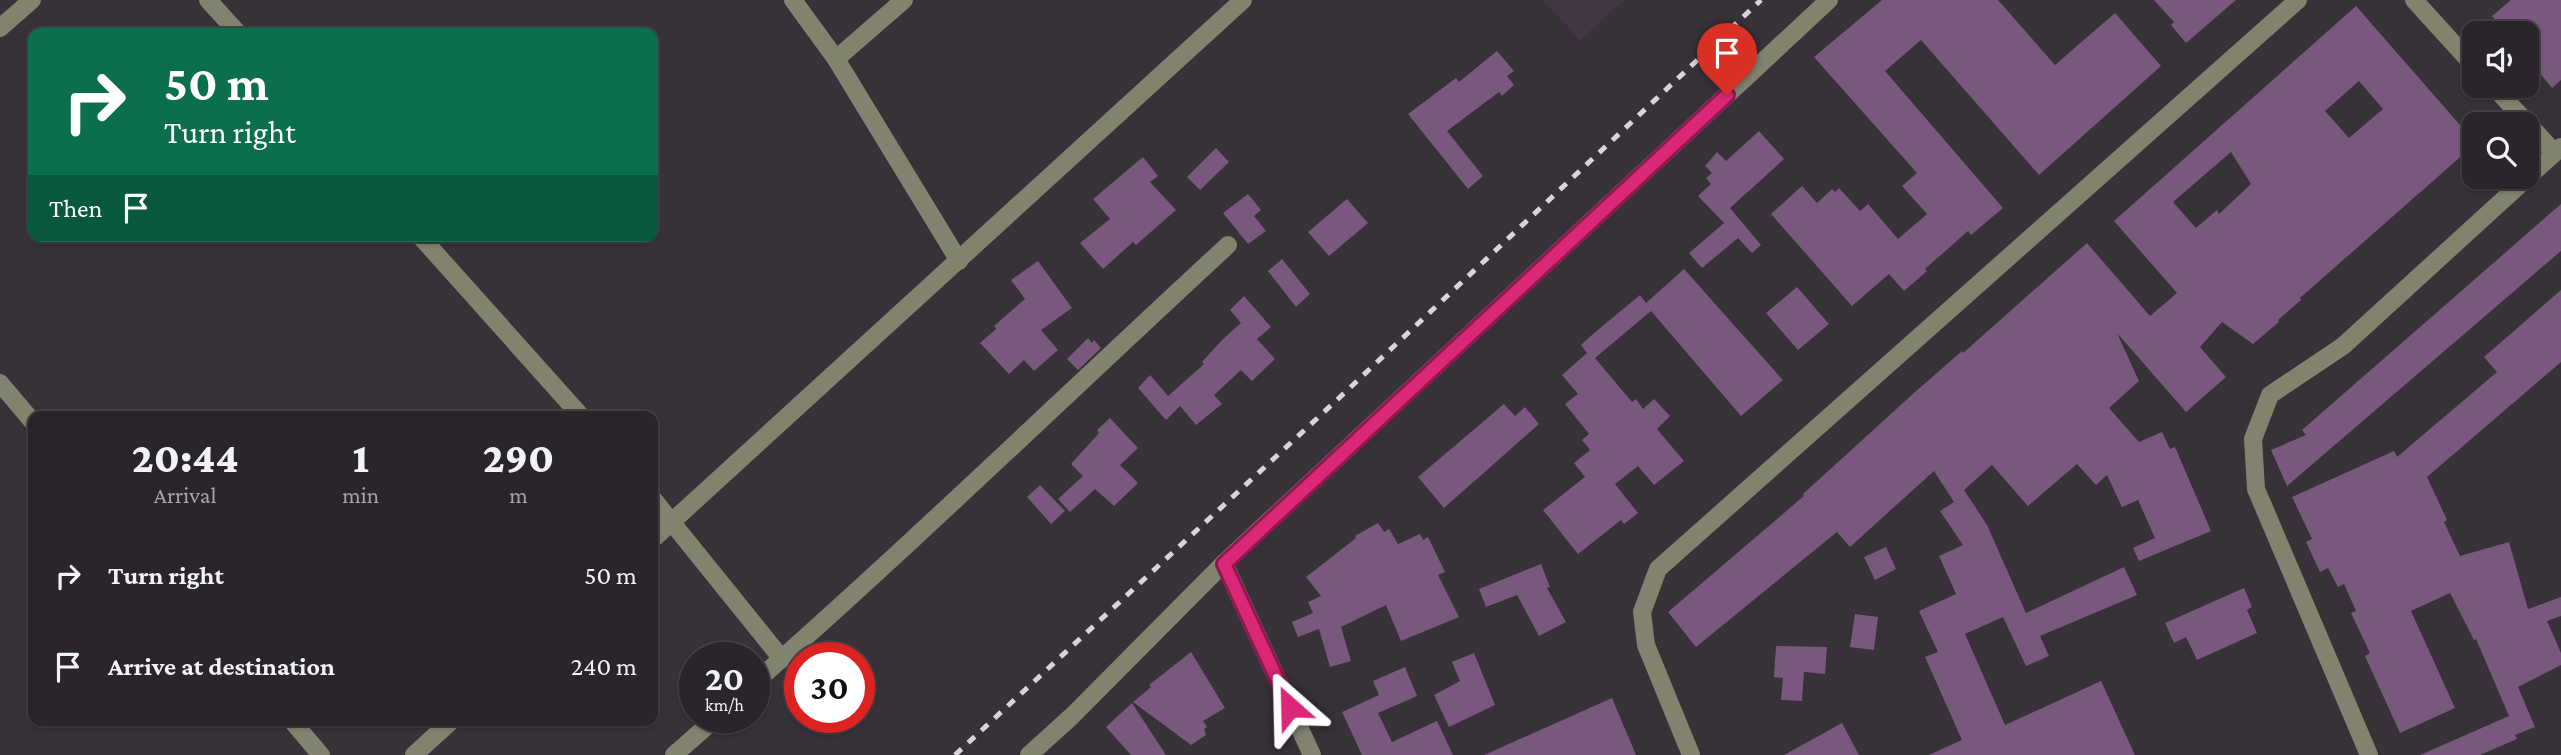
<!DOCTYPE html>
<style>
:root{--surface:#29252a;--page:#312d32;--text:#f1f3f6;--muted:#a5a5a8;--line:#454247}
body{margin:0;font-family:"Crimson Pro",serif;background:var(--page);color:var(--text);height:100vh;display:flex;flex-direction:column;font-size:26px;white-space:nowrap}
*{box-sizing:border-box;margin:0}
p{font-size:23px;color:var(--muted)}
.icon{flex:none;width:38px;height:38px;fill:none;stroke:currentColor;stroke-width:2;stroke-linecap:round;stroke-linejoin:round}
.map{position:relative;flex:1;overflow:hidden}
.panel{position:absolute;left:28px;top:411px;width:630px;height:315px;display:flex;flex-direction:column;background:var(--surface);border-radius:14px;box-shadow:0 2px 5px #0004,0 0 0 2px var(--line)}
.panel>*{flex:none}
.banner{position:absolute;left:28px;top:28px;width:630px;height:214px;border-radius:14px;box-shadow:0 2px 5px #0004,0 0 0 2px var(--line);background:#0b6e4f;color:#fff;overflow:hidden}
.fabs{position:absolute;left:2462px;top:21px;display:grid;gap:14px}
.fabs a{display:grid;place-items:center;width:77px;height:77px;border-radius:14px;background:var(--surface);box-shadow:0 2px 5px #0004,0 0 0 2px var(--line);font-size:35px}
.speed{position:absolute;left:679px;top:642px;display:flex;gap:14px;font-size:35px;font-weight:700;text-align:center}
.speed>*{display:grid;place-content:center;width:91px;height:91px;border-radius:50%;background:var(--surface);box-shadow:0 2px 5px #0004,0 0 0 2px var(--line);line-height:1}
.speed small{font-size:18px;font-weight:400}
.speed .limit{border:10px solid #d22;background:#fff;color:#111}
.pin{position:absolute;display:grid;place-items:center;width:60px;height:60px;color:#fff;margin:-72px -30px;border-radius:50% 50% 50% 0;rotate:-45deg;box-shadow:0 0 7px #0007}
.pin .icon{rotate:45deg}
.me{position:absolute;width:77px;margin:-38px;rotate:335deg;stroke-linejoin:round;filter:drop-shadow(0 0 5px #0008)}
.turn{display:flex;align-items:center;gap:24px;height:147px;padding:0 21px;font-size:32px}
.turn .icon{width:91px;height:91px;stroke-width:2.5}
.turn b{display:block;font-size:49px;line-height:60px}
.then{display:flex;align-items:center;height:66px;padding:0 21px;background:#0003;gap:14px;font-size:26px}
.eta{display:flex;justify-content:space-evenly;align-items:center;height:119px;text-align:center}
.eta b{font-size:42px;font-weight:800;line-height:49px}
ul{padding:0;list-style:none}
li{display:flex;align-items:center;gap:21px;height:91px;padding:0 21px}
li div{flex:1}
li b{display:block;font-size:26px}
li em{font-style:normal}
.map>svg:first-child{display:block}
</style>
<div class="map">
<svg width="2561" height="755" viewBox="0 0 2561 755">
<rect width="100%" height="100%" fill="#373138"/>
<!-- industrial -->
<path fill="#433644" d="M1543,0H1624L1580,40Z"/>
<!-- building -->
<g fill="#78587c" fill-rule="evenodd">
<path d="M1882,0H1998L2055,65L2115,13L2161,66L2039,175L1921,40L1885,71L2003,208L1971,235L1968,231L1925,269L1927,271L1904,291L1889,274L1852,306L1771,214L1802,186L1817,203L1832,189L1835,192L1839,188L1860,211L1868,204L1898,239L1927,214L1902,186L1917,173L1814,57Z"/>
<path d="M2154,0H2236L2186,43L2171,25L2174,22Z"/>
<path d="M2511,0H2561V80L2552,88L2527,58V33H2506L2492,16Z"/>
<path d="M2356,6L2474,141V145L2300,298L2301,300L2278,320L2279,322L2253,344L2222,322L2200,347L2226,377L2186,412L2117,333L2139,381L2109,408L2139,442L2162,432L2170,449L2175,447L2211,531L2139,561L2133,548L2155,538L2138,500L2122,507L2107,475L2096,485L2077,464L2028,506L1992,465L1964,490L1987,525L2026,613L2124,567L2137,595L2040,636L2049,656L2026,666L2003,617L1965,634L2005,725L2101,681L2135,755H1929L1962,740L1925,657L1938,652L1919,611L1956,594L1939,556L1963,545L1940,511L1954,502L1934,471L1850,547L1837,532L1696,647L1668,612L1804,496L1803,494L1915,392L1962,351L1963,353L2087,243L2150,316L2177,293L2114,221ZM2359,81L2383,109L2349,138L2325,111ZM2231,152L2251,184L2219,214L2217,210L2196,228L2173,202Z"/>
<path d="M1497,51L1514,71L1507,76L1514,85L1502,96L1499,92L1447,131L1483,176L1468,189L1408,114L1456,78L1459,82Z"/>
<path d="M1759,131L1784,159L1730,208L1761,245L1752,253L1738,238L1702,268L1689,253L1724,223L1698,196L1711,184L1706,178L1712,173L1705,166L1717,152L1726,161Z"/>
<path d="M1216,148L1229,162L1200,190L1187,177Z"/>
<path d="M1143,157L1158,176L1150,182L1176,210L1136,245L1133,242L1103,269L1080,243L1110,219L1093,199Z"/>
<path d="M1248,194L1261,210L1254,216L1266,231L1248,244L1223,213Z"/>
<path d="M1347,199L1368,223L1329,256L1308,232Z"/>
<path d="M2561,204V251L2287,486L2271,450L2306,435L2302,430Z"/>
<path d="M1282,259L1310,294L1296,307L1268,271Z"/>
<path d="M1038,261L1072,308L1041,330L1058,350L1034,371L1024,360L1009,374L980,343L996,329L994,326L1025,299L1011,280Z"/>
<path d="M1684,269L1783,380L1741,416L1651,311L1595,358L1632,402L1636,399L1643,409L1654,399L1670,416L1657,429L1684,461L1654,485L1638,466L1615,484L1638,513L1624,524L1621,520L1578,554L1543,510L1585,477L1574,463L1590,450L1582,440L1589,434L1565,404L1578,394L1562,375L1587,353L1581,345L1593,334L1640,295L1646,303Z"/>
<path d="M1797,287L1829,324L1798,350L1766,313Z"/>
<path d="M2561,290V362L2427,477L2447,520L2444,522L2460,556L2509,542L2528,609L2561,597V616L2547,621L2561,653V665L2518,687L2535,727L2515,735L2517,739L2480,755H2420L2509,716L2476,639L2474,640L2450,593L2411,611L2455,708L2400,733L2365,656L2370,653L2351,613L2356,611L2344,584L2338,587L2328,568L2320,572L2306,542L2312,539L2292,497L2394,451L2397,457L2497,372L2484,357Z"/>
<path d="M1244,296L1271,327L1257,339L1275,359L1252,381L1241,370L1214,395L1222,404L1196,425L1180,406L1166,420L1138,388L1150,375L1168,396L1204,364L1202,362L1223,339L1241,323L1230,310Z"/>
<path d="M1088,338L1092,343L1094,340L1101,348L1078,370L1067,359Z"/>
<path d="M1504,404L1515,416L1525,407L1539,424L1444,508L1418,477Z"/>
<path d="M1110,418L1138,448L1120,465L1138,483L1114,506L1095,489L1070,512L1058,499L1083,476L1071,464L1099,433L1097,430Z"/>
<path d="M1040,485L1065,511L1051,524L1027,497Z"/>
<path d="M1378,523L1384,532L1389,529L1398,544L1420,534L1423,540L1428,537L1445,572L1438,575L1459,617L1401,641L1386,605L1341,627L1351,661L1330,667L1319,629L1298,637L1292,622L1313,613L1308,602L1321,596L1306,577L1356,538L1355,536Z"/>
<path d="M1886,547L1896,569L1875,580L1864,557Z"/>
<path d="M1541,564L1550,587L1547,588L1566,622L1539,636L1517,595L1486,607L1479,589Z"/>
<path d="M2244,588L2252,607L2247,610L2257,633L2197,660L2186,637L2174,643L2165,623Z"/>
<path d="M1855,614L1878,617L1874,650L1850,647Z"/>
<path d="M1776,646L1827,647L1825,674L1804,672L1802,701L1781,700L1783,678L1774,677Z"/>
<path d="M1191,652L1225,708L1203,721L1207,727L1204,729L1206,735L1191,745L1133,702L1151,687L1149,685Z"/>
<path d="M1474,653L1495,705L1449,727L1434,695L1460,681L1452,662Z"/>
<path d="M1405,667L1417,696L1378,713L1392,742L1437,721L1453,755H1362L1342,712L1379,695L1373,681Z"/>
<path d="M1612,698L1636,755H1484Z"/>
<path d="M1132,703L1166,755H1131L1106,727Z"/>
<path d="M1842,723L1859,755H1784Z"/>
</g>
<g fill="none" stroke-linecap="round" stroke-linejoin="round">
<!-- minor -->
<g stroke="#81836f" stroke-width="18">
<path d="M208,0L238,33"/>
<path d="M793,0L836,59L959,261"/>
<path d="M2414,0L2474,66"/>
<path d="M0,28L32,0"/>
<path d="M836,59L904,0"/>
<path d="M2493,86L2554,152"/>
<path d="M420,236L581,416"/>
<path d="M0,383L33,422"/>
<path d="M653,499L782,659"/>
<path d="M653,539L1243,0"/>
<path d="M1224,563L1312,755"/>
<path d="M754,683C915,541 1070,391 1228,245"/>
<path d="M292,721L321,755"/>
<path d="M414,755L451,721"/>
<path d="M674,755L716,718"/>
<path d="M1029,755L1072,716L1224,563L1829,0"/>
<path d="M1691,755L1646,645L1642,612L1658,569L2298,0"/>
<path d="M2369,755L2256,489L2253,439L2270,395L2343,346L2561,147"/>
</g>
<!-- rail -->
<path stroke="#d9d4d9" stroke-width="5" stroke-dasharray="9 9" stroke-linecap="butt" d="M955,755L1339,398L1761,0"/>
</g>
<g fill="none" stroke-linecap="round" stroke-linejoin="round">
<!-- route casing -->
<g stroke="#8e194d" stroke-width="18">
<path id="route" d="M1290,707L1224,564L1727,95"/>
</g>
<!-- route -->
<use href="#route" stroke="#db2777" stroke-width="12"/>
</g>
</svg>
<div class="fabs">
<a><svg class="icon" aria-label="sound" viewBox="0 0 24 24"><path d="M4 9h4l5-4v14l-5-4H4zM17 9q2 3 0 6"/></svg></a>
<a><svg class="icon" aria-label="search" viewBox="0 0 24 24"><circle cx="10" cy="10" r="6"/><path d="M15 15l6 6"/></svg></a>
</div>
<div class="speed"><div>20<small>km/h</small></div><div class="limit">30</div></div>
<div class="pin" style="left:1727px;top:95px;background:#d93025"><svg class="icon" aria-label="arrive" viewBox="0 0 24 24"><path d="M6 21V4h12l-3 4 3 4H6"/></svg></div>
<svg class="me" style="left:1290px;top:707px" viewBox="-20 -20 40 40"><path d="M0-17L14 15 0 8-14 15z" fill="#db2777" stroke="#fff" stroke-width="4"/></svg>
<div class="banner">
<div class="turn"><svg class="icon" aria-label="right" viewBox="0 0 24 24"><path d="M7 20v-9h11M14 6l5 5-5 5"/></svg><div><b>50 m</b>Turn right</div></div>
<div class="then">Then<svg class="icon" aria-label="arrive" viewBox="0 0 24 24"><path d="M6 21V4h12l-3 4 3 4H6"/></svg></div>
</div>
<section class="panel">
<div class="eta">
<div><b>20:44</b><p>Arrival</p></div>
<div><b>1</b><p>min</p></div>
<div><b>290</b><p>m</p></div>
</div>
<ul>
<li><svg class="icon" aria-label="right" viewBox="0 0 24 24"><path d="M7 20v-9h11M14 6l5 5-5 5"/></svg><div><b>Turn right</b></div><em>50 m</em></li>
<li><svg class="icon" aria-label="arrive" viewBox="0 0 24 24"><path d="M6 21V4h12l-3 4 3 4H6"/></svg><div><b>Arrive at destination</b></div><em>240 m</em></li>
</ul>
</section>
</div>
